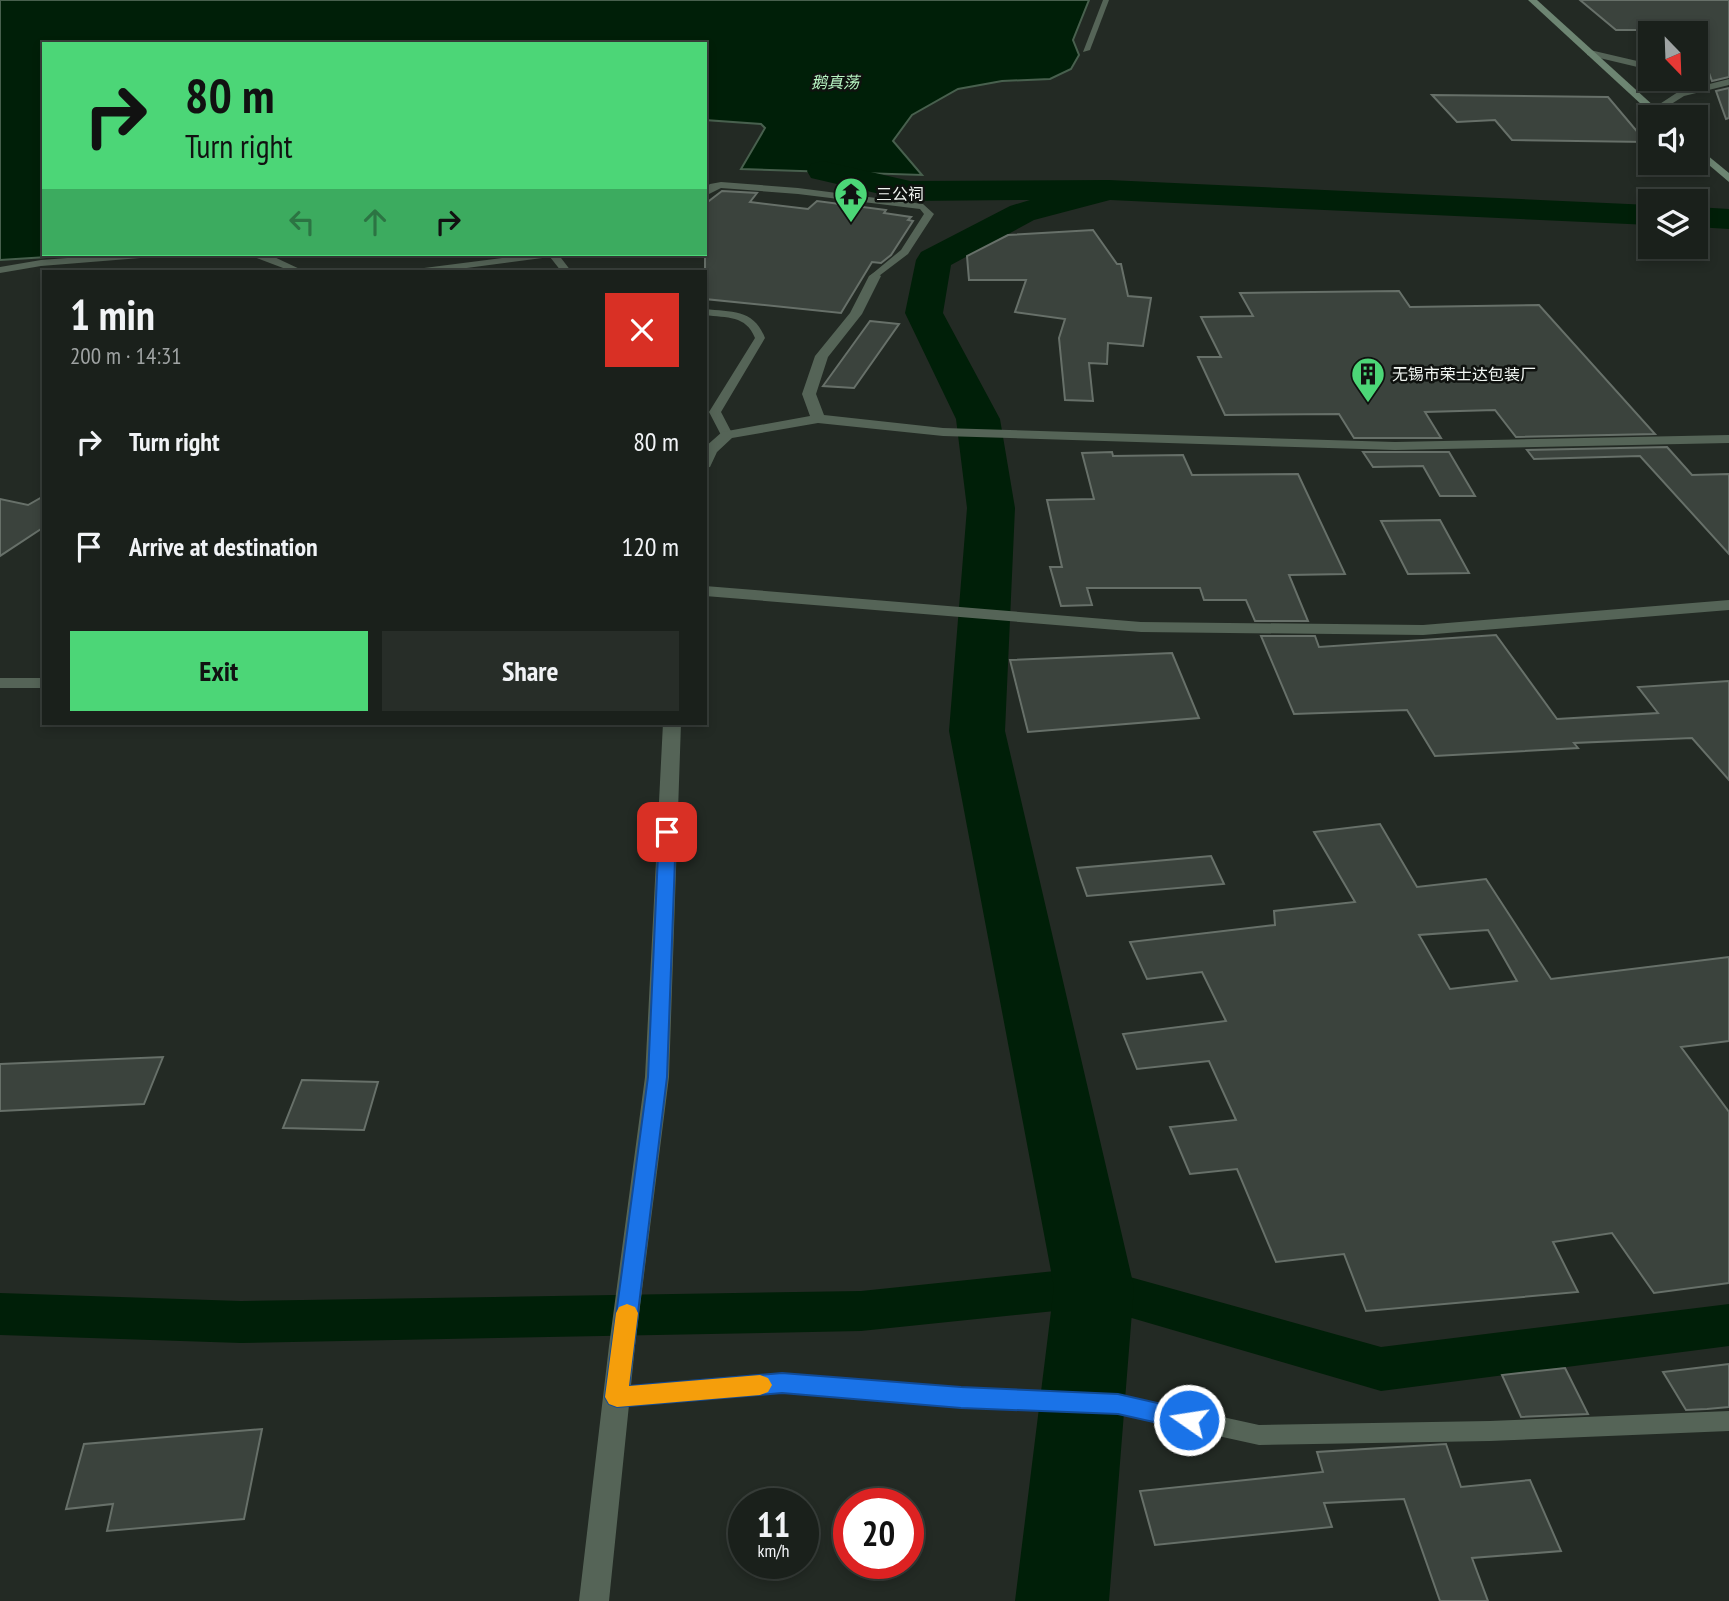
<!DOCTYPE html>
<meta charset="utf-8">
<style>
:root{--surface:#1a201b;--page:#272d28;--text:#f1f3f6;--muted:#9fa3a3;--line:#383e3a;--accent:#4cd677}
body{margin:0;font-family:"PT Sans Narrow","Noto Sans SC",sans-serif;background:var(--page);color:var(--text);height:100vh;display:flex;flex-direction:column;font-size:26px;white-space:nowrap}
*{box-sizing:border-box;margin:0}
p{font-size:23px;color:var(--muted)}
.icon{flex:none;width:38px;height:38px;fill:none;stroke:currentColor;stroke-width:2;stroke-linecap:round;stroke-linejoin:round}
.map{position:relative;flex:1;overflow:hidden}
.drawer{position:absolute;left:42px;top:270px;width:665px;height:455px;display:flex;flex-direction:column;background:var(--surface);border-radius:0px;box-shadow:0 4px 10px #0003,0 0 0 2px var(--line)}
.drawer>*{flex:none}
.hud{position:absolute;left:42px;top:42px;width:665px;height:214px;border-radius:0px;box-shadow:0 4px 10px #0003,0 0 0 2px var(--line);background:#4cd677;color:#111;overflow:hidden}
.needle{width:46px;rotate:157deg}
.fabs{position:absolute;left:1638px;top:21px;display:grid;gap:14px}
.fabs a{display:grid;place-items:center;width:70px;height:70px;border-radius:0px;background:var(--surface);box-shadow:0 4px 10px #0003,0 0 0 2px var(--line);font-size:35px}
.speed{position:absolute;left:728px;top:1488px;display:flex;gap:14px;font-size:35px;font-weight:700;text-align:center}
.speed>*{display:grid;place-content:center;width:91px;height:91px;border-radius:50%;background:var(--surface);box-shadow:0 4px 10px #0003,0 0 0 2px var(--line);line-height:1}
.speed small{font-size:18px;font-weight:400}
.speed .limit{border:10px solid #d22;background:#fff;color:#111}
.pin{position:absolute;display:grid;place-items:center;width:60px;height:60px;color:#fff;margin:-30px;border-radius:14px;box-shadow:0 4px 10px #0006}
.me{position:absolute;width:77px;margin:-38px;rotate:283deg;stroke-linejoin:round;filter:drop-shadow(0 0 5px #0008)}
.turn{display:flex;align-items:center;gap:24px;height:147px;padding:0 28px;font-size:32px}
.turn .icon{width:91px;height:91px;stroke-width:2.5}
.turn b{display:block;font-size:49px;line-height:60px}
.lanes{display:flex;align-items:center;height:66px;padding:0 28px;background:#0003;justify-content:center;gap:35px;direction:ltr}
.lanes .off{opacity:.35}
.round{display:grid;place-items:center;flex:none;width:74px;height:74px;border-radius:0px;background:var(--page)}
.summary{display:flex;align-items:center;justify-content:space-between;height:119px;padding:0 28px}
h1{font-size:42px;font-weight:700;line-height:52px}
.button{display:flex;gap:14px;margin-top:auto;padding:14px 28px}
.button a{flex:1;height:80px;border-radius:0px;background:var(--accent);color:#111;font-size:28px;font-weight:700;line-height:80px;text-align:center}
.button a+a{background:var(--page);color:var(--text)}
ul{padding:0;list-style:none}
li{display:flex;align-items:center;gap:21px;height:105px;padding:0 28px}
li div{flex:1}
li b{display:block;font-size:26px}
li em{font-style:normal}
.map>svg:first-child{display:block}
</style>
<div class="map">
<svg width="1729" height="1601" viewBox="0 0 1729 1601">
<rect width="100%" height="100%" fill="#232a24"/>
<!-- water -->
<path fill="#001f08" stroke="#48604e" stroke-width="2" d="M0,0H1089L1073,40L1079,55L1071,69L1050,79L1002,81L958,89L912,115L893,141L922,175L741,169L765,128L761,124L705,120V44H44V254H94L0,260Z"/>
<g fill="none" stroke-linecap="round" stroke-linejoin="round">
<!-- canal -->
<path fill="#001f08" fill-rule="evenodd" d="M1094,1267L1381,1347L1729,1304V1346L1381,1391L1094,1307L861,1331L241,1343L0,1335V1293L241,1301L861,1291Z"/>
<!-- river -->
<g fill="#001f08" fill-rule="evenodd">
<path d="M823,161L910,181L1109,180L1650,205V225L1110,200L1034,220L951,265L943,313L1000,419L1015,508L1005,731L1134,1287L1109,1601H1015L1054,1287L949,731L967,508L956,419L905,313L916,260L921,252L1010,206L1030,200L910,201L811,178L807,171L811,164Z"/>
<path d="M1696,207L1729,209V229L1696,227Z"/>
</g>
</g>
<!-- building -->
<g fill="#3b433d" stroke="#677069" stroke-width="2" fill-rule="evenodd">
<path d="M1580,0H1729V77L1712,81L1705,62H1696V30H1616Z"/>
<path d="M1729,88V118L1726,119L1716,91Z"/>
<path d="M1432,95L1608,97L1646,142L1512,140L1495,120L1457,122Z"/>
<path d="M722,191L757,193L750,202L808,209L817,201L886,210L884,213L911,217L908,220L913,221L891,255L881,263L872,262L841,313L705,299V204Z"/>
<path d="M1093,230L1117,264H1121L1128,296L1151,298L1143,346L1108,343L1107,364L1089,363L1093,401L1065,400L1059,338L1065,319L1015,312L1026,280H969L967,256L1008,235Z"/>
<path d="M1399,291L1410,307L1539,305L1655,434L1516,437L1495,410L1425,412L1441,438H1354L1339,414L1225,415L1198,357H1221L1201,317L1253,316L1240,293Z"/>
<path d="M870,321L899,324L854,388L823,386Z"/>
<path d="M1667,447L1692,475L1729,474V554L1640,456L1534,459L1527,450Z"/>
<path d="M1112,452L1113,456L1183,455L1192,475L1298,474L1345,574L1289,575L1308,621H1255L1246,600H1204L1200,588H1087L1092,605L1061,606L1050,567H1062L1047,500L1094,499L1082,453Z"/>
<path d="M1363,452H1449L1475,496H1440L1423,466L1373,467Z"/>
<path d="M44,496V527L0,556V499L28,505Z"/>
<path d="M1440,520L1469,573L1408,574L1381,521Z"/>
<path d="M1496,635L1557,719L1658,713L1638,687L1729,681V780L1692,738L1574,743L1578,748L1435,756L1407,710L1294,714L1261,636H1315L1319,647Z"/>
<path d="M1172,653L1199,718L1028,732L1010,660Z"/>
<path d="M1380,824L1417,887L1486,879L1551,979L1729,957V1041L1681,1047L1729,1112V1283L1654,1293L1612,1233L1553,1242L1578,1292L1366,1311L1344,1254L1276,1262L1237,1169L1190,1174L1170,1127L1236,1120L1209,1061L1137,1069L1123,1034L1226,1021L1202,972L1147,979L1130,942L1275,925L1274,911L1355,902L1314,832ZM1488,930L1517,981L1450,989L1419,935Z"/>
<path d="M1211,856L1224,884L1087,896L1077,868Z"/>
<path d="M163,1057L144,1104L0,1111V1064Z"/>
<path d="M302,1080L378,1082L364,1130L283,1128Z"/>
<path d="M1729,1364V1407L1707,1409L1686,1410L1663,1372Z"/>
<path d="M1565,1368L1588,1414L1521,1417L1502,1375Z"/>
<path d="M262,1429L244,1519L107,1531L113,1504L66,1509L84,1444Z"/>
<path d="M1446,1444L1461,1487L1530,1480L1561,1551L1472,1558L1488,1601H1440L1404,1499L1324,1503L1332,1527L1155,1545L1140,1491L1323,1472L1317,1452Z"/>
</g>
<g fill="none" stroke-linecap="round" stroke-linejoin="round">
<!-- service -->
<g fill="#556457" fill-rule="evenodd">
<path d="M1103,0H1109L1090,50L1083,52Z"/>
<path d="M721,182L798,188L923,204L934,214L908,254L875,279L870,276L872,274L901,250L924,214L920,209L798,194L721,188L705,196V188L710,184Z"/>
<path d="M120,254H158L153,257L41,266L0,273V267L41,260Z"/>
<path d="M246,254L270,255L304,271H291Z"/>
<path d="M533,254H558L571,271H561L550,257L444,271H419L424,268Z"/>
<path d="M705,309C732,312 754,309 765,338L721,412L733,435L727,438L721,435L709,412L755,338C746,315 727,318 705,315Z"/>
<path d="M782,1373L961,1388L1118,1394L1259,1425L1490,1421L1729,1411V1431L1490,1441L1259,1445L1118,1414L961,1408L782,1393L617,1407L609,1404L606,1397L609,1390L617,1387Z"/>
</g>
<!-- minor -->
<g fill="#556457" fill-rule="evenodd">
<path d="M875,272L881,276L862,314L828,357L816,394L824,415L943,428L1395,442L1729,435V443L1395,450L943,436L818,423L732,438L717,452L710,467L705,468V447L722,432L810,416L802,394L815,356L850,313L869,276Z"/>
<path d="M705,586L1141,622L1423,625L1729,600V610L1423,635L1141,632L705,596Z"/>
<rect x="0" y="678" width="44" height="10"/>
</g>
<!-- tertiary -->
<g fill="#556457" fill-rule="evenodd">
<path d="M1590,50L1650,64V70L1587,55V51Z"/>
<path d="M1729,79V85L1684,96L1657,113L1649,111L1678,92Z"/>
<path d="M663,723H681L669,1077L635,1346L609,1601H579L609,1346L645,1077Z"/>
</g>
<!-- secondary -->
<g fill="#6d8572" fill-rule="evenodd">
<path d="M1528,0H1537L1666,117H1655Z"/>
<path d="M1696,146L1729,173V182L1696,154Z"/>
</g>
</g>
<!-- route -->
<path fill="#1a73e8" stroke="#114b97" stroke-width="2" d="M667,827L676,832L667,1077L629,1386L782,1373L961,1387L1118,1394L1197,1412L1200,1420L1197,1427L1189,1430L1118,1414L961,1408L782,1393L617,1407L609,1404L605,1397L648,1077L659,832Z"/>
<!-- slow -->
<path fill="#f59e0b" d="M627,1304L635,1307L638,1313L629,1386L760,1375L768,1378L772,1385L768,1392L760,1395L617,1407L609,1404L605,1397L616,1313L619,1307Z"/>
<!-- icons -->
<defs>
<g id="temple-pin" transform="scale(1.75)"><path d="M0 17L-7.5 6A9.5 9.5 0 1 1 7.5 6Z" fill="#4cd677" stroke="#0f120f"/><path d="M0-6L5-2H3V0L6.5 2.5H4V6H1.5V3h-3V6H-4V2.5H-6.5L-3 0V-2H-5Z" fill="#111"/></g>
<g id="building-pin" transform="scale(1.75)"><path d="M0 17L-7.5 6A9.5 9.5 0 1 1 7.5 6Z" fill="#4cd677" stroke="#0f120f"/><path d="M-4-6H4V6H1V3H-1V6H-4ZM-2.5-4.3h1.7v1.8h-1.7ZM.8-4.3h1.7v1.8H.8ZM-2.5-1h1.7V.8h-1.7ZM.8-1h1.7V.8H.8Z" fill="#111"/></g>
</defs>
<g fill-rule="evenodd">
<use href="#temple-pin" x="851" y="194"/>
<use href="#building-pin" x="1368" y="374"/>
</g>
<g text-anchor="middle" stroke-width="5" stroke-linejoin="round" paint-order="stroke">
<!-- far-water labels -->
<g font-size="16" font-style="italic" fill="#b7f3c2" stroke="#0f120f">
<text x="835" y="88">鹅真荡</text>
</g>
<!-- far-poi labels -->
<g font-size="16" fill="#f1f6f2" stroke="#0f120f" text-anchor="start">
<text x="876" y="200">三公祠</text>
<text x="1392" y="380">无锡市荣士达包装厂</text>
</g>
</g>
</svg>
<div class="fabs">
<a><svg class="needle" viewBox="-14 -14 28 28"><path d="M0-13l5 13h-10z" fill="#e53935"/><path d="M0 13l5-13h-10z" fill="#9fa3a3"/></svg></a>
<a><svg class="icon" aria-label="sound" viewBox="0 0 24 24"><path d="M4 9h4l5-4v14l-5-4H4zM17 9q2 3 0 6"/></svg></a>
<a><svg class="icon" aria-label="layers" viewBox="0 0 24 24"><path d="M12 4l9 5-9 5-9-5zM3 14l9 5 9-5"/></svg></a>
</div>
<div class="speed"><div>11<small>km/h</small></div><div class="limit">20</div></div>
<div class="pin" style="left:667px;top:832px;background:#d93025"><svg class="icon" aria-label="arrive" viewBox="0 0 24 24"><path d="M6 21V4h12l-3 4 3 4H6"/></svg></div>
<svg class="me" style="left:1189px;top:1420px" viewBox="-20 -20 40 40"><circle r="17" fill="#1a73e8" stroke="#fff" stroke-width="3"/><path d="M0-11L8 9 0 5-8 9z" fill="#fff"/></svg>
<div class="hud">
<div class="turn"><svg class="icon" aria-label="right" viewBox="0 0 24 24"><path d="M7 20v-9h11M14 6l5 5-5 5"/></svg><div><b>80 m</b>Turn right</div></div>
<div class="lanes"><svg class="icon off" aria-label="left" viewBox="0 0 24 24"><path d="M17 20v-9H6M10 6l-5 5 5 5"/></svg><svg class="icon off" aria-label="ahead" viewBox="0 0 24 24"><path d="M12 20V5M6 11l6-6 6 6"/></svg><svg class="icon" aria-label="right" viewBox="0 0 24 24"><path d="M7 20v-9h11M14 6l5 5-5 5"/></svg></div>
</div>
<section class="drawer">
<div class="summary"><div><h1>1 min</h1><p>200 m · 14:31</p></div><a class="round" style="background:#d93025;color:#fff"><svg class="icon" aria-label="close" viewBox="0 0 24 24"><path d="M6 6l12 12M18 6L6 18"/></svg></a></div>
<ul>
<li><svg class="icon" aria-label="right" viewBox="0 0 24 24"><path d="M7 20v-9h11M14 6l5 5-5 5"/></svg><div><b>Turn right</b></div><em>80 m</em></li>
<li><svg class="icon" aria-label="arrive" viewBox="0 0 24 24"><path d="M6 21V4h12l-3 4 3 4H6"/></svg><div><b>Arrive at destination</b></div><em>120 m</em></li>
</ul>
<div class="button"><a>Exit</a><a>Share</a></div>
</section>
</div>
